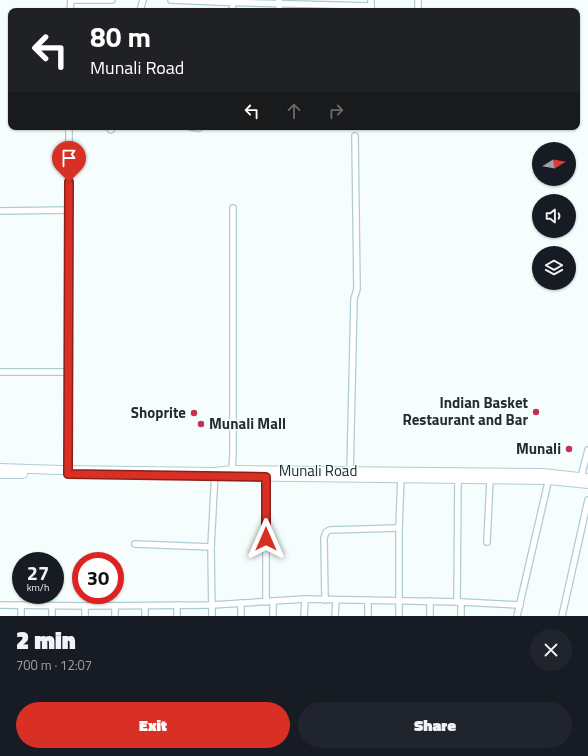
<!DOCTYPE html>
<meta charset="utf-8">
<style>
:root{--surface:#171b24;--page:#20242c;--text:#f1f3f6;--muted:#9ea1a6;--accent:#d93025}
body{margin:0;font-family:"Titillium Web",sans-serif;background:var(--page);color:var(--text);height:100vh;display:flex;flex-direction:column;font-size:15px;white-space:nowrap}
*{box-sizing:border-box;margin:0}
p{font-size:13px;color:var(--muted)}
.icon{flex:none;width:22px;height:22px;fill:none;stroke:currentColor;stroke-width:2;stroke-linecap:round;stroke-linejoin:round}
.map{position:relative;height:616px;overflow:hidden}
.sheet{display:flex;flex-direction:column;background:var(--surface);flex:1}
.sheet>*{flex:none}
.top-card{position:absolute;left:8px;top:8px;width:572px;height:122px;border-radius:8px;box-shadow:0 1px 3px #0004;background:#202124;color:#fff;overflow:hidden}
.needle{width:26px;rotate:79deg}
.tools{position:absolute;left:532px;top:142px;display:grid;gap:8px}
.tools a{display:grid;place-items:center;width:44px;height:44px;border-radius:50%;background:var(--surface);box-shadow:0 1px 3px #0004;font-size:20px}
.speed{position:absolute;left:12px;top:552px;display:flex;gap:8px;font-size:20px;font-weight:700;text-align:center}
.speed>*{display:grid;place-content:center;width:52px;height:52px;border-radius:50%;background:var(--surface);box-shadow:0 1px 3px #0004;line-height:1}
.speed small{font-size:10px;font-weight:400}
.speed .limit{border:6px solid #d22;background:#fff;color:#111}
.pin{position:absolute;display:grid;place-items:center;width:34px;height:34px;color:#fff;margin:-41px -17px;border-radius:50% 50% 50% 0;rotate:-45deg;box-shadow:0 0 4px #0007}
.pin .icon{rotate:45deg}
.me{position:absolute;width:44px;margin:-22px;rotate:0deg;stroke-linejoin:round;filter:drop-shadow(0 0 3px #0008)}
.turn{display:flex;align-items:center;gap:14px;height:84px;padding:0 16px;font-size:18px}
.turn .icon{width:52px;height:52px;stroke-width:2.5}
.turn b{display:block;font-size:28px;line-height:34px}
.lanes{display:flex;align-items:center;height:38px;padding:0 16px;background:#0003;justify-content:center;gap:20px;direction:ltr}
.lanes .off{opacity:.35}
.round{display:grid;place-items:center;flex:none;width:42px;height:42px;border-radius:21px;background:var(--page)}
.summary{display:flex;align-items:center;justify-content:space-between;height:68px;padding:0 16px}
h1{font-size:24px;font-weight:800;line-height:30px}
.cta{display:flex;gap:8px;margin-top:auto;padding:8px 16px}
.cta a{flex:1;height:46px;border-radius:24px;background:var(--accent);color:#fff;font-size:16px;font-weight:800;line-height:46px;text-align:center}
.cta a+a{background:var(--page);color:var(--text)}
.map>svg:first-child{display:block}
</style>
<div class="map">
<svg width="588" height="616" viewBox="0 0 588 616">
<rect width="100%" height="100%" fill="#f6fdfd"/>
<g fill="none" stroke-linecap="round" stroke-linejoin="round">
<!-- minor casing -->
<g stroke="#adcdd2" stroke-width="8">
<g id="minor">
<path d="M71,0H112"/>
<path d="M171,0L219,2V0"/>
<path d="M279,0V11"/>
<path d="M371,0V11"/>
<path d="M219,2L371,6"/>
<path d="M70,11L71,0"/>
<path d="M140,11L143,0"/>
<path d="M232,11L233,2"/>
<path d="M418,11V0"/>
<path d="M191,127L199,128L201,127"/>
<path d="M111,130L112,127"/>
<path d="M0,211L69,210"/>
<path d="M0,372H68"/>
<path d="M232,470L233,454V208"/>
<path d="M350,474L354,299L357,289L355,136"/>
<path d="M68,475L69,127"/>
<path d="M580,481L588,450"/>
<path d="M487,542L490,480"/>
<path d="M135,544L211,547"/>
<path d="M325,600L324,538L326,532L330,530L399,528"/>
<path d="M266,602V474"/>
<path d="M457,602L458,476"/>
<path d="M0,605L85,606L212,605L305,599L461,602L520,605"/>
<path d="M52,606V616"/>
<path d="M115,606V616"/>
<path d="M21,616V605"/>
<path d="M85,616V606"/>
<path d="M145,616V606"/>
<path d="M177,616V605"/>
<path d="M212,616L211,547L215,472"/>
<path d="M241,616V603"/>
<path d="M273,616V601"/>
<path d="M304,616L305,599"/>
<path d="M335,616L336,600"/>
<path d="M368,616V600"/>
<path d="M399,616V528L401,476"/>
<path d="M430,616V601"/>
<path d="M461,616V602"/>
<path d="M517,616L549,478"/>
<path d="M562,616L588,500"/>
</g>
</g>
<!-- secondary casing -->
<g stroke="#adcdd2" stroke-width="10">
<g id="secondary">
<path d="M0,468L60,470L215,472L232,470L543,473L588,478"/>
<path d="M0,474H23"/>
<path d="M215,476L549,480L588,484"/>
</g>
</g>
<!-- minor -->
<use href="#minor" stroke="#fff" stroke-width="5.5"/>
<!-- secondary -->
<use href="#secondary" stroke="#fff" stroke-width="8"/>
</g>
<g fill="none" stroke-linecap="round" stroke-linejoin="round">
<!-- route casing -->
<g stroke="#8d1f18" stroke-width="10">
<path id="route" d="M69,182L68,474L266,477V539"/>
</g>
<!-- route -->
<use href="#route" stroke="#d93025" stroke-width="7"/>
</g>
<!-- markers -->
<g fill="#c23254" stroke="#f6fdfd" stroke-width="1.5">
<circle cx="536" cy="412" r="4"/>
<circle cx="194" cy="413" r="4"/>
<circle cx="201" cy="424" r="4"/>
<circle cx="569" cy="449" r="4"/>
</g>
<g text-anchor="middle" stroke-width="3" stroke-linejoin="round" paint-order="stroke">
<!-- poi labels -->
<g font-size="15" font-weight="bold" fill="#222f31" stroke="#f6fdfd" text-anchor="end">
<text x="528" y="408">Indian Basket<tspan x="528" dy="17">Restaurant and Bar</tspan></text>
<text x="186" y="418">Shoprite</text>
<text x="209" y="429" text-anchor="start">Munali Mall</text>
<text x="561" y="454">Munali</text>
</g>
<!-- street labels -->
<g font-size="15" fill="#222f31" stroke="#f6fdfd">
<text x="318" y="476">Munali Road</text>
</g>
</g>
</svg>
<div class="tools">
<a><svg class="needle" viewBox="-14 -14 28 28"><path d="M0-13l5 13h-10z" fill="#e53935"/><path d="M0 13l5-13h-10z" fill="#9ea1a6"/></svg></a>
<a><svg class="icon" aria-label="sound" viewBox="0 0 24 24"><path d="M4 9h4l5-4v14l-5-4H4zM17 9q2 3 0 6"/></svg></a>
<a><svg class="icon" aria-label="layers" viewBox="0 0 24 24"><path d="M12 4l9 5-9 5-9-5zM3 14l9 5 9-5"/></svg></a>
</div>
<div class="speed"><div>27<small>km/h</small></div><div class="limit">30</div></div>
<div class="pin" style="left:69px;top:182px;background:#d93025"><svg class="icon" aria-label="arrive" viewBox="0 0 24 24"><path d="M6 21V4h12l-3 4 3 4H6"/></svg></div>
<svg class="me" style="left:266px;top:539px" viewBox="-20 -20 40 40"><path d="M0-17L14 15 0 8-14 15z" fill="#d93025" stroke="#fff" stroke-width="4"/></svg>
<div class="top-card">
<div class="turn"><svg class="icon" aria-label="left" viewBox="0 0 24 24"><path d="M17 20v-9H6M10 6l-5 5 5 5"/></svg><div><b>80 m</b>Munali Road</div></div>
<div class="lanes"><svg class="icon" aria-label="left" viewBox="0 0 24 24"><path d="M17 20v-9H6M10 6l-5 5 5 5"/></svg><svg class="icon off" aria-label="ahead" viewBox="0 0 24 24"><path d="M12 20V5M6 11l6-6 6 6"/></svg><svg class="icon off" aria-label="right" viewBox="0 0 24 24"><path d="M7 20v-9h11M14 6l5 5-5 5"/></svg></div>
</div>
</div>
<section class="sheet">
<div class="summary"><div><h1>2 min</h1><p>700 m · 12:07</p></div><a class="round"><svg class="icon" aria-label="close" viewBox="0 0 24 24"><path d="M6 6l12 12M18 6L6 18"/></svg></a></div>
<div class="cta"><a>Exit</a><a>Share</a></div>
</section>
